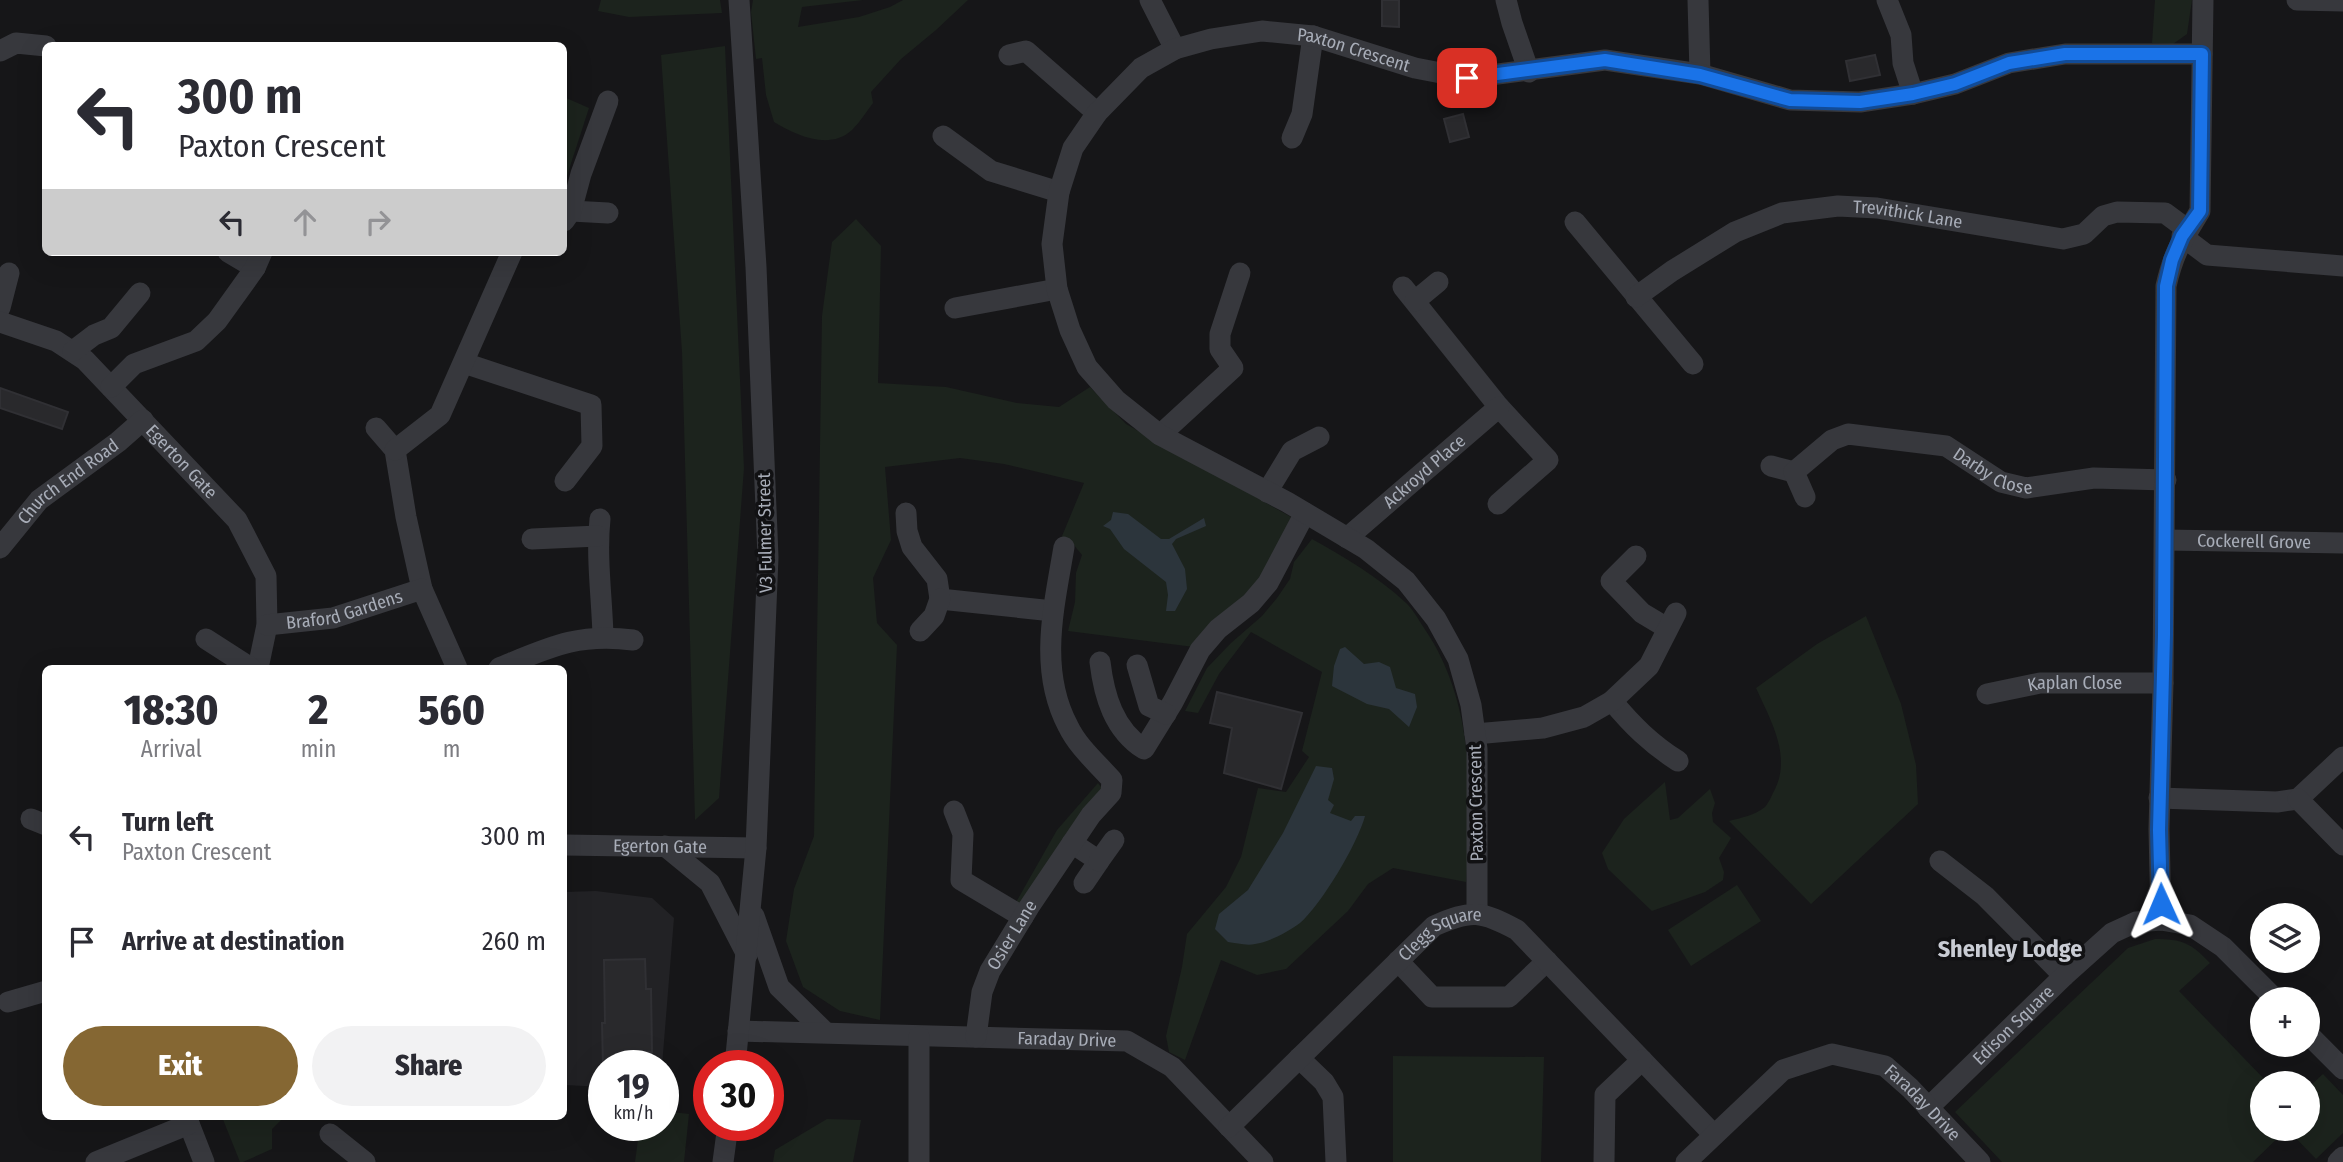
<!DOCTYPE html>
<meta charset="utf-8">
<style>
:root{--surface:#fff;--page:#f2f2f3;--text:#2b2b33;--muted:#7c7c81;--accent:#856733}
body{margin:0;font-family:"Fira Sans Condensed",sans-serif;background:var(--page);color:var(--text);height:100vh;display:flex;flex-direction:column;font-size:26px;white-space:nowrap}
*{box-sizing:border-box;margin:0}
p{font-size:23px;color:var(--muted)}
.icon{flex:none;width:38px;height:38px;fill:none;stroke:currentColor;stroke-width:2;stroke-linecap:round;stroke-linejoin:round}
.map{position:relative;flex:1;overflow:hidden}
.sheet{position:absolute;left:42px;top:665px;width:525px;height:455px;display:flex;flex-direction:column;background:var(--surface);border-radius:10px;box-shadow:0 7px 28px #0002}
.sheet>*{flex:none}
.banner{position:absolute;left:42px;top:42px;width:525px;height:214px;border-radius:10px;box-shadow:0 7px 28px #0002;background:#fff;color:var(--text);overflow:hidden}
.fabs{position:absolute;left:2250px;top:903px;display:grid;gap:14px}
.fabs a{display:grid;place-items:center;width:70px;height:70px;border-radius:50%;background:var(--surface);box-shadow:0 7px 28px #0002;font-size:35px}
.speed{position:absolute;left:588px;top:1050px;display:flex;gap:14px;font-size:35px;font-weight:700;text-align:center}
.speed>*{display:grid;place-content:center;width:91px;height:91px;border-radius:50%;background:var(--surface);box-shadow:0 7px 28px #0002;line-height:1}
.speed small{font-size:18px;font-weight:400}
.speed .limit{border:10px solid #d22;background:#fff;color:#111}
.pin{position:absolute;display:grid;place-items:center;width:60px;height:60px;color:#fff;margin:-30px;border-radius:14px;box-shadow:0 4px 10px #0006}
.me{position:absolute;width:77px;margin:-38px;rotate:359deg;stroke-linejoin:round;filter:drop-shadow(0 0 5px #0008)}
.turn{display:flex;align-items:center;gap:24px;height:147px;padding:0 21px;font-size:32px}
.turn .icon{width:91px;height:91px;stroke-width:2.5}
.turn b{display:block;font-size:49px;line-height:60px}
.lanes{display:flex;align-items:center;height:66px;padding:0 21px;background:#0003;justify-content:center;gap:35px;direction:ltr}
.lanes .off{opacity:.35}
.eta{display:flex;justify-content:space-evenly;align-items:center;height:119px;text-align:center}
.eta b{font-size:42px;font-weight:800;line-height:49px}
.button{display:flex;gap:14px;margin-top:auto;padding:14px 21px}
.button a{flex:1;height:80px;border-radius:42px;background:var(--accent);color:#fff;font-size:28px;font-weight:800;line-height:80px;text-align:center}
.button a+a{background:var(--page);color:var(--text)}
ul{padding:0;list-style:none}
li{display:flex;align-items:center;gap:21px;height:105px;padding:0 21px}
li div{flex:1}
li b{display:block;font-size:26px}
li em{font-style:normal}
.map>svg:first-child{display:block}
</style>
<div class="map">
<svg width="2343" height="1162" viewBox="0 0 2343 1162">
<rect width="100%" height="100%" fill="#161618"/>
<!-- built -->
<path fill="#222225" d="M596,891L652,898L674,918L662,1066H604V1087L564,1085V892Z"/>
<!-- green -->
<g fill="#1c231d">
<path d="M601,0H720L722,13L629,17L598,11Z"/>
<path d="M753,0H863L802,7L798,27L859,17L890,7L903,0H968L936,30L901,59L871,92L873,103C866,112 860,122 852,130C829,151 796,135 774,122L766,95L762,58L756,59L751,12Z"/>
<path d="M2155,0H2192L2187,34L2173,44L2152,43Z"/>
<path d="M725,46L744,468L719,798L695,820L682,352L661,55Z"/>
<path d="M564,97L589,108L564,185Z"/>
<path d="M856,219L881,246L878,383L946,387L1017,403L1059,407L1090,387L1126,424L1291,517L1269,570L1194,647L1068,631L1075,602L1076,573L1082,555L1073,544L1060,541L1084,483L1004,464L960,458L885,467L891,540L873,578L877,623L897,645L880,1020L840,1011L803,987L786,941L794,889L814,836L822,316L832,242Z"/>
<path d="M1312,539C1344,557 1377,576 1405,602C1413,609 1418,619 1424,628C1475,702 1472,796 1466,882L1393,868L1368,884L1348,911L1286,969L1257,975L1221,960L1185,1060L1169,1052L1166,1036L1182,967L1187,934L1226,887L1241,857L1258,788L1286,792L1309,757L1302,751L1322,672L1251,632L1219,674L1198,713L1185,711L1207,668L1231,643L1262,616L1277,598L1290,579L1294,562Z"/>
<path d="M1866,616L1901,704L1916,765L1918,804L1811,904L1729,821C1741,818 1755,815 1765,807C1768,804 1771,797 1773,793C1793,758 1771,721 1756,688L1817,644Z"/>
<path d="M1665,782L1670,820L1678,818L1710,789L1715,803L1712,813L1713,822L1731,838L1719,858L1724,872L1723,880L1705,892L1652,911L1608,869L1602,853L1624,819Z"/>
<path d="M1098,783L1105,792L1029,902L1015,904L1057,830Z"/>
<path d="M1737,885L1761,921L1691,966L1668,930Z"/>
<path d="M2155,939C2182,939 2191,943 2210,963L2179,991L2268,1083H2263V1129H2308V1088L2323,1074L2343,1095V1133L2316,1159L2287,1129L2253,1162H2002L1955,1112L2128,948Z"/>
<path d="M1393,1056L1544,1057L1541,1162H1393Z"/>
<path d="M663,1111L689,1114L684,1162H635L640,1125H663Z"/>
<path d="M222,1117H284L272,1129V1149L243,1162H240Z"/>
<path d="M827,1119L861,1120L853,1162H773L775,1150Z"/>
</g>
<!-- water -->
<g fill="#2c353c">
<path d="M1113,512L1128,514L1161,539H1169L1204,518L1206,526L1176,539L1172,544L1185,569L1187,589L1175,611H1166L1168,595L1166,582L1124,549L1110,529L1103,526L1111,520Z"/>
<path d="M1345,647L1364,664L1379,662L1390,667L1396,688L1415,694L1417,707L1409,727L1389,709L1367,704L1332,686L1334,666L1340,649Z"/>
<path d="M1316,766L1332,768L1334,779L1328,800L1334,805L1330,813L1351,821L1355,816H1365C1358,843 1321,905 1300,923C1288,932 1269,942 1255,944C1247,946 1236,943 1228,942L1215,929L1219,914L1248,890L1283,833Z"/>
</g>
<!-- building -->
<g fill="#29292c" stroke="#303034" stroke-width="2">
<path d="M1382,0H1399V27L1382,26Z"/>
<path d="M1875,55L1880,75L1850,81L1846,61Z"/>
<path d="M1463,114L1469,137L1450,142L1444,119Z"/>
<path d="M0,388L68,412L62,429L0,408Z"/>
<path d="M1217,692L1302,713L1281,789L1224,773L1232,728L1210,723Z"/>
<path d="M645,959L646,989H651L652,1052H644V1066H603L602,1023H605L604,960Z"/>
</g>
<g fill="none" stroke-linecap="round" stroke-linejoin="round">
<!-- minor -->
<g stroke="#37383d" stroke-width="21">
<path d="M1150,0L1175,49"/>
<path d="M1506,0L1512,23L1529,72"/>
<path d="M1698,0L1700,74"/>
<path d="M1887,0L1901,35L1903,63L1913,94"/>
<path d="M2297,0L2343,1"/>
<path d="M0,51L16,43L46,46"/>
<path d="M1009,55L1026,51L1097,113"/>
<path d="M943,136L991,171L1059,192"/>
<path d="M1292,138L1302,114L1313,36"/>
<path d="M571,211L608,213"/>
<path d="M564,221L571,211L581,174L608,101"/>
<path d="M1575,222L1693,364"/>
<path d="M2182,236L2207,255L2343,266"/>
<path d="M228,252L255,268"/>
<path d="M1403,287L1499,407L1548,460L1498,504"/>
<path id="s1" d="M1636,297L1672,271L1735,232L1782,213L1838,206L1877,208L2063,239L2084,234L2103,216L2117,212L2165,213L2188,230"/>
<path d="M1415,301L1438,282"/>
<path d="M0,308L9,273"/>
<path d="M955,308L1057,289"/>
<path id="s2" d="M0,322L56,341L85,360L237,520L266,576L267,625L258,668"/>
<path d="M73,351L94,335L111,328L140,293"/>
<path d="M464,363L591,405L592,446L565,481"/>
<path d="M111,387L134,364L196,341L217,321L255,268L262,252"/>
<path d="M376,428L395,450L406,517L422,589"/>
<path d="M1160,435L1233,368L1220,349V334L1240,273"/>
<path d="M395,450L440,415L512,252"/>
<path d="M1771,466L1794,472"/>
<path d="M1267,492L1292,451L1319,437"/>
<path id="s3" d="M1805,497L1794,472L1832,440L1848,434L1946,446L2001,482L2026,488L2094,478L2166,480"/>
<path d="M906,513L907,531L912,547L937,579L940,599L1053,611"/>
<path d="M600,519C596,557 602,598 603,636"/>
<path id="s4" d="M1347,538L1499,407"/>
<path d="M532,539L598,536"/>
<path id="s5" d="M2165,540L2343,543"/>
<path id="s6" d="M0,548L39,500L118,442L143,420"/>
<path d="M1636,556L1611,581L1642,613L1667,628"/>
<path id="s7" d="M267,625L333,618L422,589L457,668"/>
<path d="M920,631L934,616L940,599"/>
<path d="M206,639L251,668"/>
<path d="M1100,662C1104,696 1114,730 1144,749L1173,702L1200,650L1218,629L1251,603L1268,583L1305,513"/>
<path d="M1137,665L1149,706L1166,714"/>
<path d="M499,668C550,647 577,633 633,640"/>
<path id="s8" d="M1987,694L2040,683H2163"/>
<path d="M1612,701C1632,725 1651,744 1678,761"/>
<path d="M1475,734L1543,728L1584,717L1612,701L1649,666L1676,613"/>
<path d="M2159,798L2277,802L2298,799L2343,757"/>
<path d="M2298,799L2343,845"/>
<path d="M954,811L963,834L961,880L1023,917"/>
<path d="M31,819L46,825"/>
<path d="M1072,843L1099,861L1084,883"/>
<path id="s9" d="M564,845L756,848"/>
<path d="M665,846L710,883L747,955"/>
<path d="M1099,861L1114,840"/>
<path d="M1940,861L1985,896L2064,976"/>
<path id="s10" d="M1477,913V749L1471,705L1458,659L1436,619L1406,581L1366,549L1287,502L1160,435L1116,400L1087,367L1070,330L1057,289L1052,244L1059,192L1073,148L1097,113L1141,68L1175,49L1211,39L1262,31L1313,36L1415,68L1467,78L1605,60L1700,74L1790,100L1860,102L1913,94L1955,84L2009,63L2065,54H2202"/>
<path d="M754,916L779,987L825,1032"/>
<path d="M2161,920L2159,829L2163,683L2166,286C2174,251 2182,241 2200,211L2203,0"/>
<path d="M1398,961L1432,997H1509L1547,961"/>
<path d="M8,1002L46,991"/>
<path id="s11" d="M738,1031L1127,1041L1172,1067L1263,1162"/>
<path d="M2308,1034L2343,1069"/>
<path id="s12" d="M976,1037L982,992L990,971L1029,907L1091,815L1111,793L1112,780C1097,763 1078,747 1068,726C1038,669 1054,607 1064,547"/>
<path d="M1299,1058L1324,1082L1333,1097L1336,1162"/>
<path d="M735,1066L756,848L768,557L756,267L739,0"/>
<path id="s13" d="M1928,1108L2064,976L2112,933L2136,922L2161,920L2190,925L2223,947L2275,999"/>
<path d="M186,1116L204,1162"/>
<path id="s14" d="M1229,1127L1434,926C1471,909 1482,911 1517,930L1714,1135"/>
<path d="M330,1134L365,1162"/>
<path d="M96,1162L189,1124"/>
<path d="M723,1162L728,1125"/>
<path d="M919,1162V1037"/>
<path d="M1604,1162L1605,1095L1642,1060"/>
<path id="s15" d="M1686,1162L1783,1070L1832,1054L1885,1066L1910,1088L1980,1162"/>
<path d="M2338,1162L2343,1157"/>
</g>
</g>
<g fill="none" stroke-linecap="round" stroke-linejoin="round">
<!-- route casing -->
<g stroke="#114b97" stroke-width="18">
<path id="route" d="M1467,78L1605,60L1700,75L1790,100L1860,102L1913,94L1955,84L2009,63L2065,54H2202L2200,211L2182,236L2172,260L2166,286L2164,635L2159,830L2161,904"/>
</g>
<!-- route -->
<use href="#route" stroke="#1a73e8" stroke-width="12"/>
</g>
<g text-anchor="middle" stroke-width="7" stroke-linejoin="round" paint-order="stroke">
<!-- street labels -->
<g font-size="18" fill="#a8adb8" stroke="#111113">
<text dy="6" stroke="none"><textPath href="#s10" startOffset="1292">Paxton Crescent</textPath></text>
<text dy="6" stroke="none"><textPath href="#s1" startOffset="296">Trevithick Lane</textPath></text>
<text dy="6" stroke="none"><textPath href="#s2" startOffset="234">Egerton Gate</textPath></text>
<text dy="6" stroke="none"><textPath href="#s3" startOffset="247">Darby Close</textPath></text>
<text dy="6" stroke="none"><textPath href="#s4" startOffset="102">Ackroyd Place</textPath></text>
<text dy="6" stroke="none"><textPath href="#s6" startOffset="96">Church End Road</textPath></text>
<text transform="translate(765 533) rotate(-91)" y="6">V3 Fulmer Street</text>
<text dy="6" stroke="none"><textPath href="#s5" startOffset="89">Cockerell Grove</textPath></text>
<text dy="6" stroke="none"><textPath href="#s7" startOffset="79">Braford Gardens</textPath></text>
<text dy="6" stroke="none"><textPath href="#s8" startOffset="89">Kaplan Close</textPath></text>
<text transform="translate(1476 803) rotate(-91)" y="6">Paxton Crescent</text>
<text dy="6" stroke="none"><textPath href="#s9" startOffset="96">Egerton Gate</textPath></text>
<text dy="6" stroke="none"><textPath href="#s12" startOffset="110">Osier Lane</textPath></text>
<text dy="6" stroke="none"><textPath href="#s14" startOffset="289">Clegg Square</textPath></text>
<text dy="6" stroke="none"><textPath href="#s13" startOffset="119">Edison Square</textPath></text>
<text dy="6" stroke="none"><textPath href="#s11" startOffset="329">Faraday Drive</textPath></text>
<text dy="6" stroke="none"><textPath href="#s15" startOffset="292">Faraday Drive</textPath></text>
</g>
<!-- district labels -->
<g font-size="24" font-weight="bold" fill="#c9ccd4" stroke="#111113">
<text x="2010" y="957">Shenley Lodge</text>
</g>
</g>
</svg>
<div class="fabs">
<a><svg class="icon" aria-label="layers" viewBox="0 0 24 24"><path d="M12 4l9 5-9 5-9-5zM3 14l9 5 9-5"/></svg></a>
<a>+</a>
<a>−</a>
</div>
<div class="speed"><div>19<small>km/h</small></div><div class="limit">30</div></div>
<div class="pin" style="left:1467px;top:78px;background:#d93025"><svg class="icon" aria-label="arrive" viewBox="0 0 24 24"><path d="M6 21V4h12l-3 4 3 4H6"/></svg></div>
<svg class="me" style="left:2161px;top:904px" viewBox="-20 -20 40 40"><path d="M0-17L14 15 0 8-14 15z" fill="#1a73e8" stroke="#fff" stroke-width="4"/></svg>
<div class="banner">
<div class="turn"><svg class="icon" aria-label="left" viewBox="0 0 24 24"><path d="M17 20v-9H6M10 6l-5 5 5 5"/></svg><div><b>300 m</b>Paxton Crescent</div></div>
<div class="lanes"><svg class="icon" aria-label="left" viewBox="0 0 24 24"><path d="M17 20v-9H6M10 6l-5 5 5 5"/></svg><svg class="icon off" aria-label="ahead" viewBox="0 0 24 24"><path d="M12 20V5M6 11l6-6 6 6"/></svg><svg class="icon off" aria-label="right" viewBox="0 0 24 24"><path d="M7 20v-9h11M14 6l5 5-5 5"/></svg></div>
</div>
<section class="sheet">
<div class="eta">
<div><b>18:30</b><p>Arrival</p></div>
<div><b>2</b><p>min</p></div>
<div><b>560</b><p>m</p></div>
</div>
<ul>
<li><svg class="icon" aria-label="left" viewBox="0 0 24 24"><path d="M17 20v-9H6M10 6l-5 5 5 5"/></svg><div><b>Turn left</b><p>Paxton Crescent</p></div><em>300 m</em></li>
<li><svg class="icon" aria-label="arrive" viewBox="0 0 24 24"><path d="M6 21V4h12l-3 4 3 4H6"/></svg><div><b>Arrive at destination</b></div><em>260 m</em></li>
</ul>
<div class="button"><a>Exit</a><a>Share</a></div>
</section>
</div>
